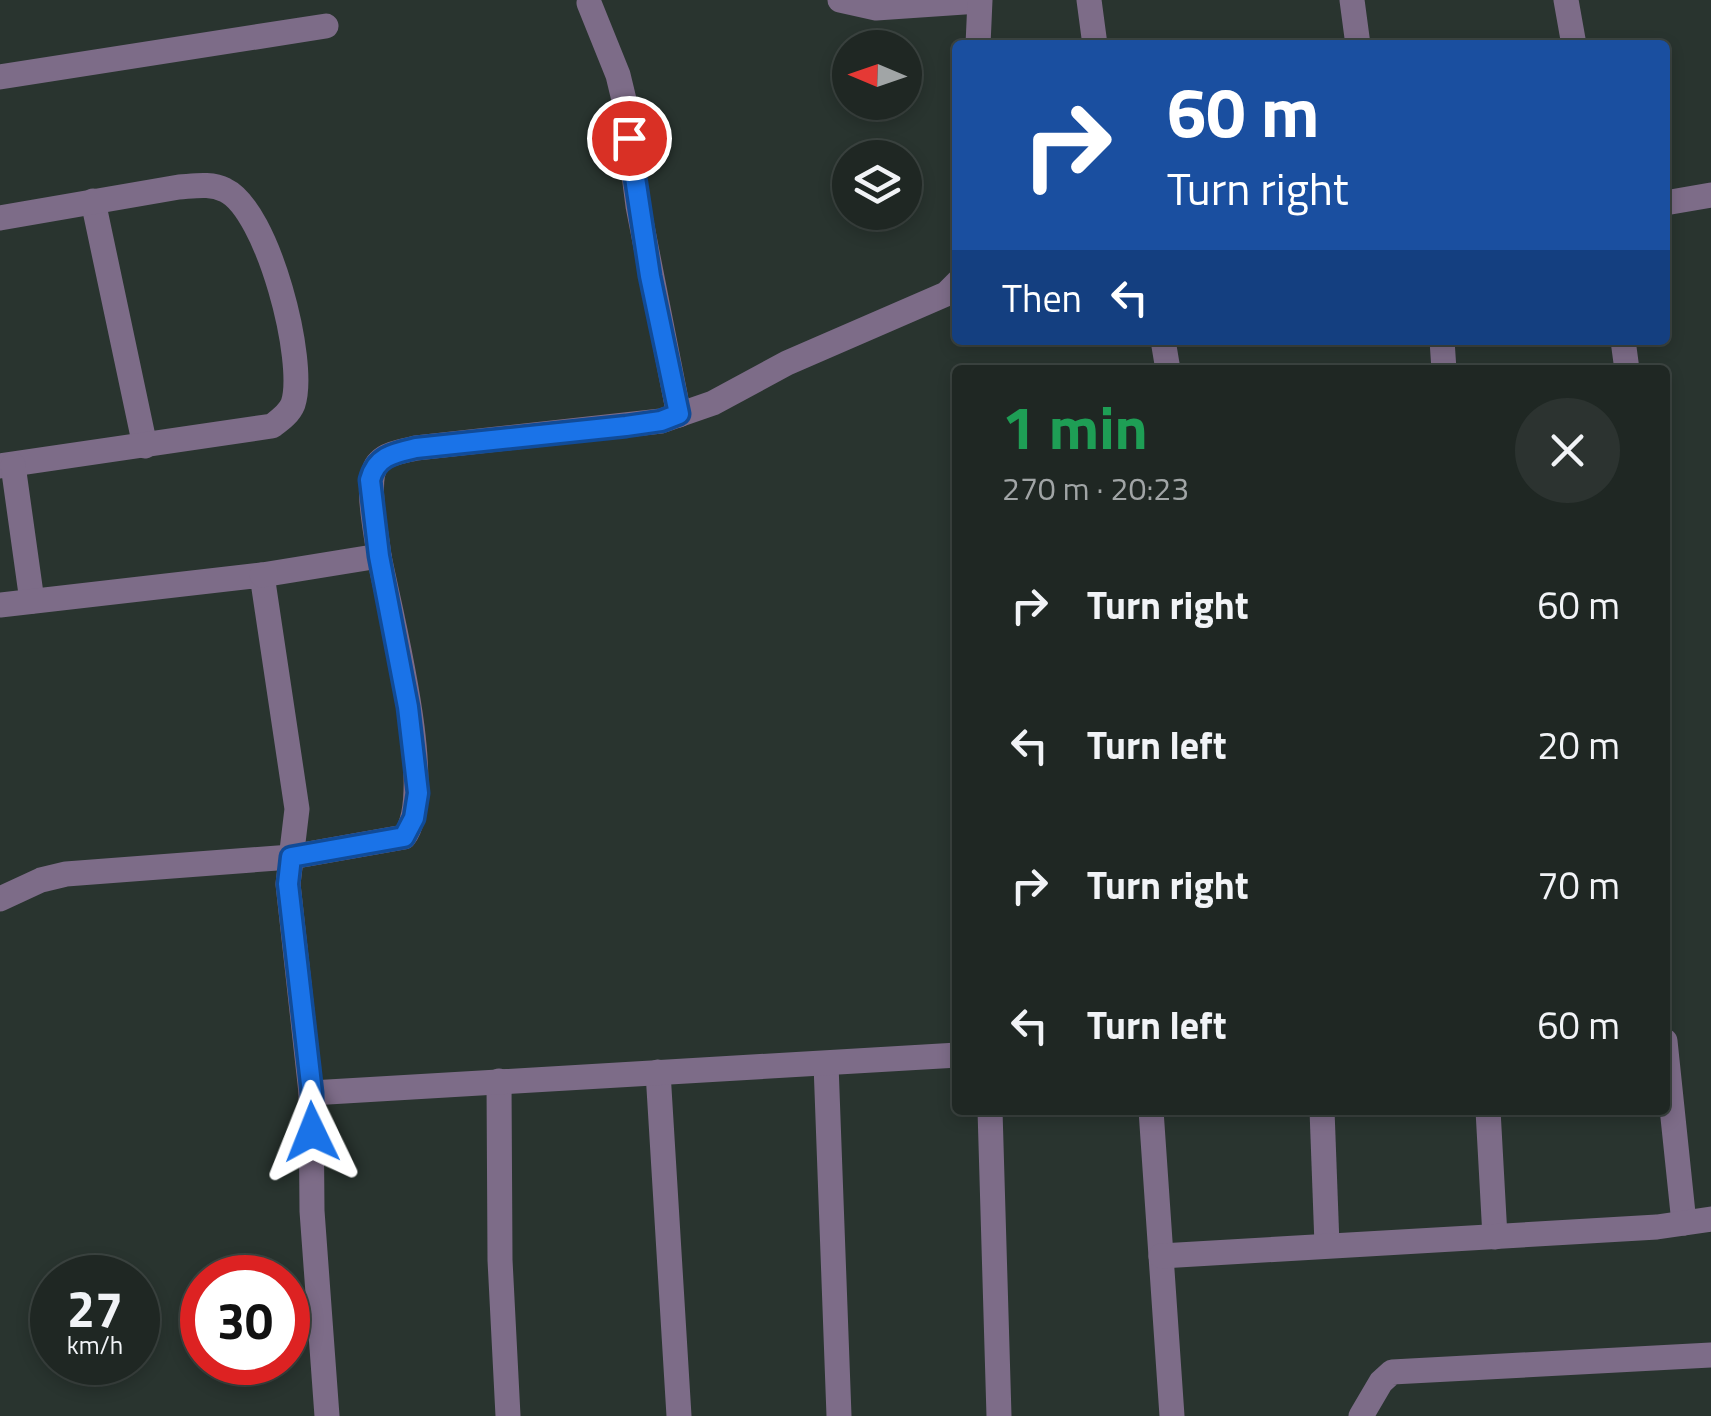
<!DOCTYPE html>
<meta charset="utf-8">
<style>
:root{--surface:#1f2723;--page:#2c3330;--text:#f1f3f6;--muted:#a1a5a6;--line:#3c4441}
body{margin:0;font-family:"Titillium Web",sans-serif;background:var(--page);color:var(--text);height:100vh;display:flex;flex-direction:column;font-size:38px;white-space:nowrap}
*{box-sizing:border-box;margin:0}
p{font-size:32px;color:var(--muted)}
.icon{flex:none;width:55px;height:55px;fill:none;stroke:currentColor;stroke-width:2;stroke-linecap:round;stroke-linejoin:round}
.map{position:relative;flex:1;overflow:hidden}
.details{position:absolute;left:952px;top:365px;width:718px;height:750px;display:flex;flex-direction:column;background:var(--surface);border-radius:10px;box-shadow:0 5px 15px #0003,0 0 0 2px var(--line)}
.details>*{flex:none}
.hud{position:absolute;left:952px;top:40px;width:718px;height:305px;border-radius:10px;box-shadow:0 5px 15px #0003,0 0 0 2px var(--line);background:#1a4fa0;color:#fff;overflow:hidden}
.needle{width:65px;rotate:272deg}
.controls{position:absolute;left:832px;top:30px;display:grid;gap:20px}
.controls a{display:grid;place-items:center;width:90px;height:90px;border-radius:50%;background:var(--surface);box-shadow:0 5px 15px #0003,0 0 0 2px var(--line);font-size:50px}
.speed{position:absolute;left:30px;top:1255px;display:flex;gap:20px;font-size:50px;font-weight:700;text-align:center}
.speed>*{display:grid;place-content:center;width:130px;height:130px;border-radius:50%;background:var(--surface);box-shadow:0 5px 15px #0003,0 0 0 2px var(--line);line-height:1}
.speed small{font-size:25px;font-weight:400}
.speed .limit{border:15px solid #d22;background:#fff;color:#111}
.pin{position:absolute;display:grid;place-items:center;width:85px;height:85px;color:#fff;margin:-42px;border:5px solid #fff;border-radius:50%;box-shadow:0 2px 10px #0007}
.me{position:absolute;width:110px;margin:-55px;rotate:358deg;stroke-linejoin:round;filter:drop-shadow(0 0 8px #0008)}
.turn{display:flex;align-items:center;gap:35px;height:210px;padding:0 50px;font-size:45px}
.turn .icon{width:130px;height:130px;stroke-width:2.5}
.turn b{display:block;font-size:70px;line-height:85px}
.then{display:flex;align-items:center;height:95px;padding:0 50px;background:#0003;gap:20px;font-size:38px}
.round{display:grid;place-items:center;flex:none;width:105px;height:105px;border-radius:52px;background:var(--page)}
.headline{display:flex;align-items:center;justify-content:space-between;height:170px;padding:0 50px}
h1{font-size:60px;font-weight:700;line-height:75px;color:#1e9e55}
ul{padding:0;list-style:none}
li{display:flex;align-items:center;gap:30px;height:140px;padding:0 50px}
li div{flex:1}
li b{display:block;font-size:38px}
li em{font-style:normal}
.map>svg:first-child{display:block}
</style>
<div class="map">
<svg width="1711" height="1416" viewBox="0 0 1711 1416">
<rect width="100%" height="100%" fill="#29342f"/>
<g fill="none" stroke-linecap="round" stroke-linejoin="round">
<!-- minor -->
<g stroke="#7d6c88" stroke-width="25">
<path d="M840,0L876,8L979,1"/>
<path d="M1089,0L1095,45"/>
<path d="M1352,0L1358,45"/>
<path d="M1566,0L1574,45"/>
<path d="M589,3L618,75L625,104L638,206L679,415"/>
<path d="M978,45L980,0"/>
<path d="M0,77L326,26"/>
<path d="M93,201L145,446"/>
<path d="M1665,203L1711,195"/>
<path d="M0,218L179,187C195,186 211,183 225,190C268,210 307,362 293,404C289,414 280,420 272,426L0,466"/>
<path d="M1163,340L1168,370"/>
<path d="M1442,340L1444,370"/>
<path d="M1623,340L1627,370"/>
<path d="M13,465L32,601"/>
<path d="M379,556C377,534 363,477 379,462C387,453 404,451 416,448L661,421L713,403L787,363L946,294L958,282"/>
<path d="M0,605L262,575L297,809L288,884L311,1093"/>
<path d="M0,899L41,880L66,874L291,857L404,837C438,794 390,612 379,556L262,575"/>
<path d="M1665,1041L1684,1223"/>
<path d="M826,1064L839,1416"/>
<path d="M658,1072L679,1416"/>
<path d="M499,1081L500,1260L508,1416"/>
<path d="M990,1110L999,1416"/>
<path d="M1151,1110L1172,1416"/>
<path d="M1322,1110L1327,1245"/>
<path d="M1488,1110L1495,1237"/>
<path d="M1161,1256L1657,1227L1711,1219"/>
<path d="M327,1416L312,1211L311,1093L958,1055"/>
<path d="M1361,1416L1381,1382L1392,1372L1711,1355"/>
</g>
</g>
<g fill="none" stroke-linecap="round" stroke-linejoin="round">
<!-- route casing -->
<g stroke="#114b97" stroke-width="25">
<path id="route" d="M312,1132V1093L288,884L291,857L404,837L414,818L418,793L408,707L379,556L370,480C376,456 394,453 416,448L626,426L661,421L679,414L650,276L629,138"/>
</g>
<!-- route -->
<use href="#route" stroke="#1a73e8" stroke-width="18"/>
</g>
</svg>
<div class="controls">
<a><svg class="needle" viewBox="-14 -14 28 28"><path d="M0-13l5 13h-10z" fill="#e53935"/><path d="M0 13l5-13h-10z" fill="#a1a5a6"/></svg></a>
<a><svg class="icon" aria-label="layers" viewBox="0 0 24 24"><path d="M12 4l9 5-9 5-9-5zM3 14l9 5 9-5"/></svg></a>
</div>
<div class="speed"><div>27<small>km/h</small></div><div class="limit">30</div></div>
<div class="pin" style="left:629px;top:138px;background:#d93025"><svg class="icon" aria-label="arrive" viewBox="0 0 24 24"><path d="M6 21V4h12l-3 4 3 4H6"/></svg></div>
<svg class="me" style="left:312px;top:1132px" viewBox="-20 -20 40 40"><path d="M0-17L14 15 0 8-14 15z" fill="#1a73e8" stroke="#fff" stroke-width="4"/></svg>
<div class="hud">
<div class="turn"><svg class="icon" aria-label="right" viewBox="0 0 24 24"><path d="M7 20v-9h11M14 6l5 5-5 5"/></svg><div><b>60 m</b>Turn right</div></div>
<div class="then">Then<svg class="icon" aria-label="left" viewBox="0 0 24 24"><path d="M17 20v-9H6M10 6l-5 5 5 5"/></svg></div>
</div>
<section class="details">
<div class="headline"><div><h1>1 min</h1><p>270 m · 20:23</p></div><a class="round"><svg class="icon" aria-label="close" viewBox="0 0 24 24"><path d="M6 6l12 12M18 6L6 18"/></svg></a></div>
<ul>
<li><svg class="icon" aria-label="right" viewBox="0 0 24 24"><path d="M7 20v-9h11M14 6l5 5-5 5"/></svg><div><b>Turn right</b></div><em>60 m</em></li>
<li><svg class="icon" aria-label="left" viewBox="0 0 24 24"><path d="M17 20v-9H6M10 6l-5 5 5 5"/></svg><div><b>Turn left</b></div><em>20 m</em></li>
<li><svg class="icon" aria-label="right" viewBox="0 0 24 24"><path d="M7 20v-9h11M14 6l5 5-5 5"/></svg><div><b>Turn right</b></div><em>70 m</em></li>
<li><svg class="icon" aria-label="left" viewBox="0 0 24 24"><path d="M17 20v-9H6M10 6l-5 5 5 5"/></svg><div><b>Turn left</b></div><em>60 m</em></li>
</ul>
</section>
</div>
